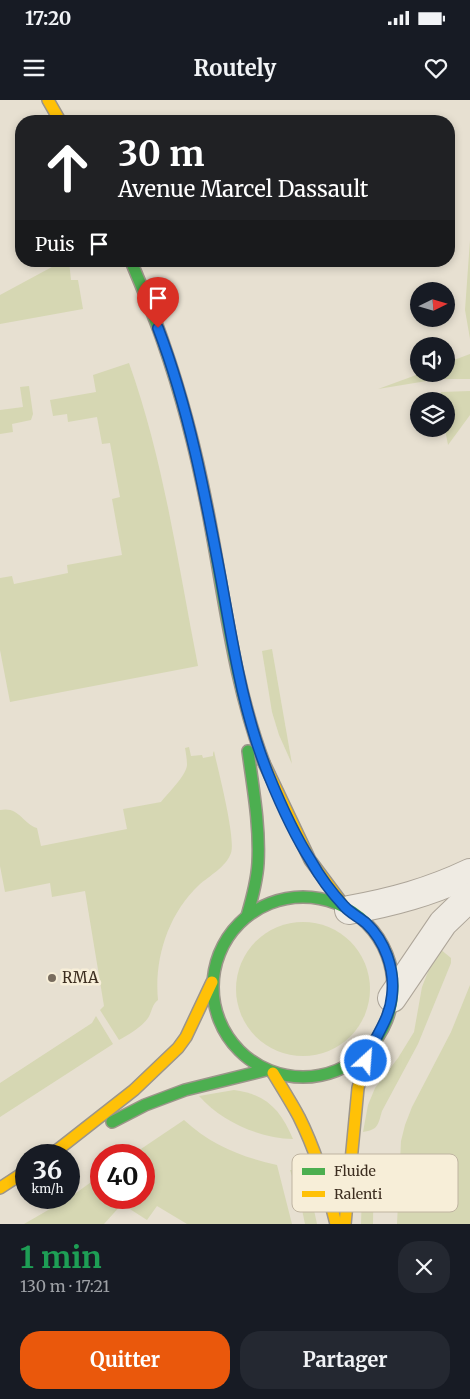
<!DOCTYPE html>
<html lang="fr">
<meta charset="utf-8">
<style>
:root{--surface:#171b24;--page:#242831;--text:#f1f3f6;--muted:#9ea1a6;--accent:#ea580c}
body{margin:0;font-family:Merriweather,serif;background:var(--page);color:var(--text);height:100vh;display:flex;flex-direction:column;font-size:19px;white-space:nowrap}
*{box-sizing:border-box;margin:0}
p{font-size:16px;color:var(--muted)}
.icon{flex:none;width:28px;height:28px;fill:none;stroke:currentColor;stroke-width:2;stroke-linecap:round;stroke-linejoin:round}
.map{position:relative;height:1124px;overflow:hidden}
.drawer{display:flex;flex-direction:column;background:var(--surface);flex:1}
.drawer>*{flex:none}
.banner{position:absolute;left:15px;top:15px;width:440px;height:152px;border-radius:20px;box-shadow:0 2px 8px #0003;background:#202124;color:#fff;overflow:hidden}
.needle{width:32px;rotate:85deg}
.buttons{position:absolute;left:410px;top:182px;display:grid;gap:10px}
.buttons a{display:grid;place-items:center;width:45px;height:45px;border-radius:50%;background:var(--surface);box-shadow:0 2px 8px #0003;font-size:25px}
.speed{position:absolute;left:15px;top:1044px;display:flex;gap:10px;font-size:25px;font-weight:700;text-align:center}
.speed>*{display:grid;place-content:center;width:65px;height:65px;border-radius:50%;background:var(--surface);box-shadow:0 2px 8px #0003;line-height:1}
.speed small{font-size:12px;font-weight:400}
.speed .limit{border:8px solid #d22;background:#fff;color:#111}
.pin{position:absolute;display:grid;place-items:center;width:42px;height:42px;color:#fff;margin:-51px -21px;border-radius:50% 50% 50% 0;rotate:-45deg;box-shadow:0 0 5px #0007}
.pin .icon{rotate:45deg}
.me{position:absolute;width:55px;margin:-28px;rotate:26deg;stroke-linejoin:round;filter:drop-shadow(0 0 4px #0008)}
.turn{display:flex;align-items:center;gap:18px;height:105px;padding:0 20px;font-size:22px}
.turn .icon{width:65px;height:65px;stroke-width:2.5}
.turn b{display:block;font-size:35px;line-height:42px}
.then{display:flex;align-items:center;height:48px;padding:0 20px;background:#0003;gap:10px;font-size:19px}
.round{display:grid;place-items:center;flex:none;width:52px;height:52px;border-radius:20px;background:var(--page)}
.head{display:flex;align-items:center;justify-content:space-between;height:85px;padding:0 20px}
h1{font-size:30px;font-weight:700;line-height:38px;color:#1e9e55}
.cta{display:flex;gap:10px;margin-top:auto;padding:10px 20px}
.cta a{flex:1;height:58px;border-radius:20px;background:var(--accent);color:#fff;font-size:20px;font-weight:700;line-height:58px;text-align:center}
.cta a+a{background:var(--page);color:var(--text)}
.status{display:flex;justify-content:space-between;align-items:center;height:35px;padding:0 25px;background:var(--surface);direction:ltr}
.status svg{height:14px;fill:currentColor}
header{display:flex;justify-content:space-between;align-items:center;height:65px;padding:0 20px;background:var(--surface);font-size:22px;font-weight:700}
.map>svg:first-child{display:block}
</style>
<div class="status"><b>17:20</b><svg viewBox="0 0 49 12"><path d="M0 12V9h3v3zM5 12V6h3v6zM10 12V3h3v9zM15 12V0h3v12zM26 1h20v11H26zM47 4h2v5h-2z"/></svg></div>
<header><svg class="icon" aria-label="menu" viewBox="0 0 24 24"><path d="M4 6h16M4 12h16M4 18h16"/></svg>Routely<svg class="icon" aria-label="heart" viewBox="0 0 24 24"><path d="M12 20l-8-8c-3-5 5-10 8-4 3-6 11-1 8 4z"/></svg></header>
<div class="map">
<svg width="470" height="1124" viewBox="0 0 470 1124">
<rect width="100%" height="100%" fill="#e7e0d1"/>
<!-- green -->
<g fill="#d6d7b3">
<path d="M470,140V239L465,210Z"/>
<path d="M63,161H69L71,180H78L83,209L0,224V195Z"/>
<path d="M470,254V279H439L378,289L419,274H446V263Z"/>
<path d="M129,263C164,361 178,464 198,566L10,602L0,550V478L12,476L14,484L68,473L67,465L122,455L112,399L120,397L110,343L102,344L97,317L68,322L67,314L53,316L50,300L96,292L93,275Z"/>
<path d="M29,286L33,314L31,320L12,324L13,332L0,334V310L23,307L20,287Z"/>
<path d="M470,291V315L448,345L445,329H446V301H441V292Z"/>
<path d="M272,549L292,664L279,635L272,612L262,551Z"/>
<path d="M189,647L191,656L202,655L203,658L213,656V653L214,651C218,670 236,738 231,753C226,767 209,776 199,785C168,814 154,859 158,900C152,904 152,912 148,918C142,927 128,935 119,940L100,910L104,906L85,791L52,797L50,783L5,792L0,766V710C19,706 22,723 37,728L41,746L127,729L123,709L161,702C168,693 186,676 187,665C187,660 186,653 185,648Z"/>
<circle cx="303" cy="889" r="67"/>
<path d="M440,849L451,858V863L418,944L382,1011C378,1025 378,1030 363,1032L368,1005L375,988L398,958L414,932L422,887L433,859Z"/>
<path d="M470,885V1124H397L401,1041L405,1025L412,1007L451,932Z"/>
<path d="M96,916L113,944L0,1017V983L92,923Z"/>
<path d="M234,990C267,994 281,1011 293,1039C259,1038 222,1022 199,996Z"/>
<path d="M184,1020C211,1045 241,1057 277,1065L292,1124H187L157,1106L147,1120L122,1104L104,1124H24L69,1098L101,1075V1098H144V1055H132Z"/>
<path d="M374,1057L373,1124H361L363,1058Z"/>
<path d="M290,1070H303L311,1096L317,1124H305L300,1100Z"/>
</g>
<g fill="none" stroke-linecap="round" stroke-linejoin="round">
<!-- street casing -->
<g stroke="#ada599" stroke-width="30">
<g id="street">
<path d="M349,810C393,802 430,792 470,773"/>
<path d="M392,898L443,823L470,797"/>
</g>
</g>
<!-- fast casing -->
<g stroke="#9c958a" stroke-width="14">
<g id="fast">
<path d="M131,161C142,188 154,215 163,242C182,296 196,351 207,407C224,492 233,581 264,663"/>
<circle cx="303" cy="887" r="90"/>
<path d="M247,816C252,799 257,781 258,763C260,725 253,688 248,651"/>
<path d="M112,1022L145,1005L185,990L266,970"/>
</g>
</g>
<!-- slow casing -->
<g stroke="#9c958a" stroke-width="14">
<g id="slow">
<path d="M48,0L60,21"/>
<path d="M264,663L310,760L345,807"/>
<path d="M273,973C282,988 291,1002 299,1017C316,1051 327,1087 336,1124"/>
<path d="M51,1055L134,990L178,948L186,937L212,882"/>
<path d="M0,1088L26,1071"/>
<path d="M345,1124L358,988L370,947"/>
</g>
</g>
<!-- street -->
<use href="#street" stroke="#efebe3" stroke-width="28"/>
<!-- fast -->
<use href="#fast" stroke="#4caf50" stroke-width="11"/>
<!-- slow -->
<use href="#slow" stroke="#ffc107" stroke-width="11"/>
</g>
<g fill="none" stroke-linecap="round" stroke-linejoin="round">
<!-- route casing -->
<g stroke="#114b97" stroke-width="12">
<path id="route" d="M158,228C189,309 205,394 221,479C233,545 243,613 269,676C280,703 295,736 311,761C320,777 332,793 344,806C350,813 359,817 366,823C385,841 395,869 392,895C390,921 373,938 366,961"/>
</g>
<!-- route -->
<use href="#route" stroke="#1a73e8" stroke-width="9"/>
</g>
<!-- markers -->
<circle fill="#786c5e" stroke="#f7eed8" stroke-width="2" cx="52" cy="878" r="5"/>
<g text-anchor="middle" stroke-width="5" stroke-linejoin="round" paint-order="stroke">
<!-- poi labels -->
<g font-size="15" fill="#3d2e20" stroke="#f7eed8" text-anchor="start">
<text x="62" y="883">RMA</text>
</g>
</g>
<!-- legend -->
<rect x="292" y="1054" width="166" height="58" rx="8" fill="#f7eed8" stroke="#bfb4a1" stroke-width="1"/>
<rect x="302" y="1068" width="23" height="7" fill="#4caf50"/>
<rect x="302" y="1091" width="23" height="6" fill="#ffc107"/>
<g font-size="14" fill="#3d2e20">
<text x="334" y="1076">Fluide</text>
<text x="334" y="1099">Ralenti</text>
</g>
</svg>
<div class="buttons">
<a><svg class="needle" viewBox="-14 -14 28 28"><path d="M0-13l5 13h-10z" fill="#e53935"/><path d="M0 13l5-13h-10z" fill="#9ea1a6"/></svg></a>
<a><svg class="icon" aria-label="sound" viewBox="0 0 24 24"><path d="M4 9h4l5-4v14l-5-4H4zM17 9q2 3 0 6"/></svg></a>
<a><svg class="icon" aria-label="layers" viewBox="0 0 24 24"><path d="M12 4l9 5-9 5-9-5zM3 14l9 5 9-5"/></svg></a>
</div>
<div class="speed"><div>36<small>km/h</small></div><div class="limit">40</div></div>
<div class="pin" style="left:158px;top:228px;background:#d93025"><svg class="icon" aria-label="arrive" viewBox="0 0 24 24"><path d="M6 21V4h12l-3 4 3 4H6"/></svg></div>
<svg class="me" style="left:366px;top:961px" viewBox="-20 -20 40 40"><circle r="17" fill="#1a73e8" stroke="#fff" stroke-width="3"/><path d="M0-11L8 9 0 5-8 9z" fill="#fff"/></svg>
<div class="banner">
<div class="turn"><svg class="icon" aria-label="ahead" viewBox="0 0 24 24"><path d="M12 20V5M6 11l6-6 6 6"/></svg><div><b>30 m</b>Avenue Marcel Dassault</div></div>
<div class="then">Puis<svg class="icon" aria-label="arrive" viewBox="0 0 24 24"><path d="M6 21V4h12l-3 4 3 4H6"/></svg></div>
</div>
</div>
<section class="drawer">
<div class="head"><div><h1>1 min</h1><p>130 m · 17:21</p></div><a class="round"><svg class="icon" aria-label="close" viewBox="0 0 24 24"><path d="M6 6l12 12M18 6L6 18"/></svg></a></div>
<div class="cta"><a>Quitter</a><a>Partager</a></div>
</section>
